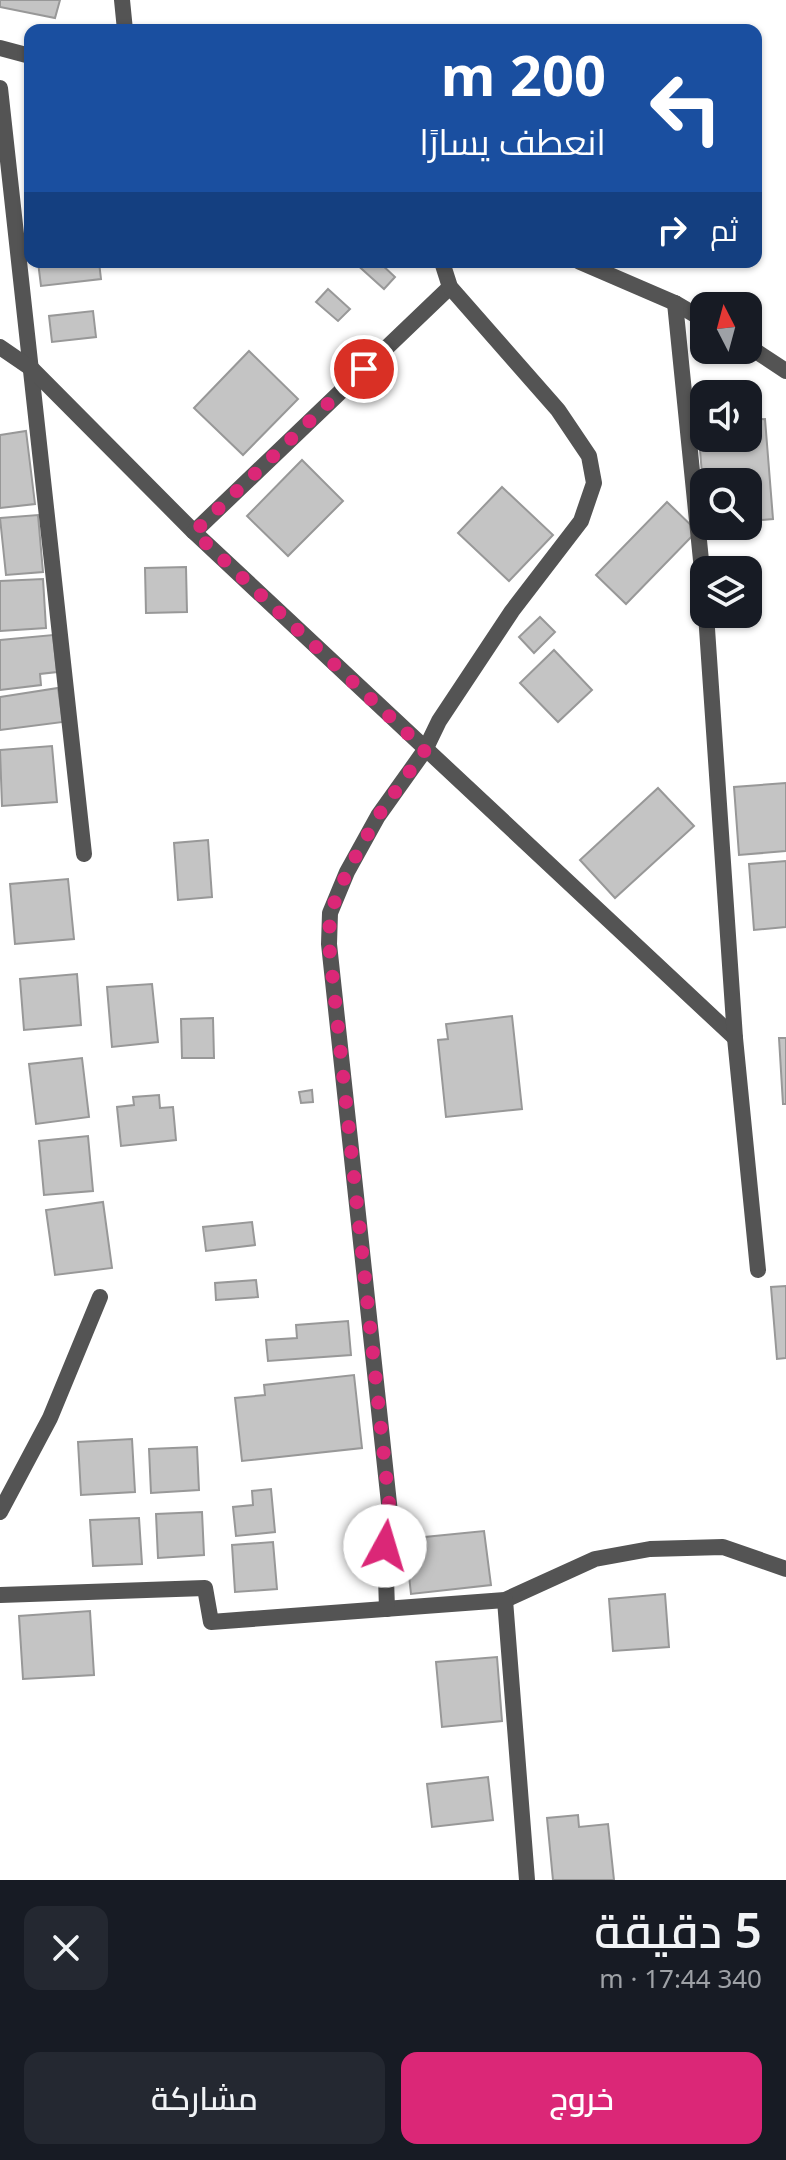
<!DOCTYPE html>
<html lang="ar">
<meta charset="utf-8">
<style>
:root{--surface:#171b24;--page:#242831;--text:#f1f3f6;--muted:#9ea1a6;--accent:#db2777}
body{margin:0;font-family:"Noto Sans",Cairo,sans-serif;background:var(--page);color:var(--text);direction:rtl;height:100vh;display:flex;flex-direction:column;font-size:30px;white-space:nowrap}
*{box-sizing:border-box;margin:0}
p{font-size:26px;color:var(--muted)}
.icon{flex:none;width:44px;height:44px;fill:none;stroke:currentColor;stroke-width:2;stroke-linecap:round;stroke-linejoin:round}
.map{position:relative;height:1880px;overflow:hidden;direction:ltr}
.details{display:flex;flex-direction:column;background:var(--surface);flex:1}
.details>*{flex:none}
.hud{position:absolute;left:24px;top:24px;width:738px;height:244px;border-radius:16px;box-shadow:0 2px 6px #0004;direction:rtl;background:#1a4fa0;color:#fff;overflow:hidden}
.needle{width:52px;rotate:354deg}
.fabs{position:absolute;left:690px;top:292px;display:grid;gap:16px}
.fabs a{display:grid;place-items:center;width:72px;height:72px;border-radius:16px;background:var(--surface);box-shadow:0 2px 6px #0004;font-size:40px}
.pin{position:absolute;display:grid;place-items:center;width:68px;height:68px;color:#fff;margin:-34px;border:4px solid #fff;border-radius:50%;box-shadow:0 2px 8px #0007}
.me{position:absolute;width:88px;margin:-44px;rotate:6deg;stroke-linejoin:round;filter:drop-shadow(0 0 6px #0008)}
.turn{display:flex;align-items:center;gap:28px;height:168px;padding:0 24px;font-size:36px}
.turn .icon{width:104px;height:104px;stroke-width:2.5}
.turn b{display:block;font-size:56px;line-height:68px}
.then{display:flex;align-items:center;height:76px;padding:0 24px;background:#0003;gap:16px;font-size:30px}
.round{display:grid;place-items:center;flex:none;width:84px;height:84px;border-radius:16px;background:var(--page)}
.overview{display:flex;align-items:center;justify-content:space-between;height:136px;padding:0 24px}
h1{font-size:48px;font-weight:600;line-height:60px}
.action{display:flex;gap:16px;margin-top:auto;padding:16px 24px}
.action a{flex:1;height:92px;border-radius:16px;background:var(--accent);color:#fff;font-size:32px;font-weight:600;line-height:92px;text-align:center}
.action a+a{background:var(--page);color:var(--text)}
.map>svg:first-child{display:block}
</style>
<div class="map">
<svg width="786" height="1880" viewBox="0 0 786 1880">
<rect width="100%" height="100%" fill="#fff"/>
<!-- building -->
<g fill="#c4c4c4" stroke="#989898" stroke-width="2">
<path d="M0,0H60L55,18L0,7Z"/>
<path d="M38,262H99L101,279L41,286Z"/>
<path d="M106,262H158V263L106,266Z"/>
<path d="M354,262H379L395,277L384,289Z"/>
<path d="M328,289L350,309L338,321L316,302Z"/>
<path d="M93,311L96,337L52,342L49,316Z"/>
<path d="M249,351L298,399L243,455L194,408Z"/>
<path d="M765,419L773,519L748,521V482H704V499L698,425L704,424V438H748V420Z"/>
<path d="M26,431L35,504L0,508V435Z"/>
<path d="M302,460L343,501L288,556L247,516Z"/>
<path d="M502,487L553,535L509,581L458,533Z"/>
<path d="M667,502L697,531L626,604L596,575Z"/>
<path d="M38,515L43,572L6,575L0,518Z"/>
<path d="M186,567L187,612L146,613L145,568Z"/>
<path d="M43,579L46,628L0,631V581Z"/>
<path d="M540,617L555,632L534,653L519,637Z"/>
<path d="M53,635L57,672L40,674L41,685L0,690V640Z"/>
<path d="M554,650L592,690L558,722L520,683Z"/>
<path d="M58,688L63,722L0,730V697Z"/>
<path d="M52,746L57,802L2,806L0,750Z"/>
<path d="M786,783V851L739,855L734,787Z"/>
<path d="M658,788L694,826L615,898L580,860Z"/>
<path d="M208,840L212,897L178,900L174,843Z"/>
<path d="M786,861V927L754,930L749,864Z"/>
<path d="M68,879L74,939L15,944L10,884Z"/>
<path d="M77,974L81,1025L24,1030L20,979Z"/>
<path d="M152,984L158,1042L112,1047L107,987Z"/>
<path d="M512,1016L522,1109L446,1117L438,1040L448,1039L446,1024Z"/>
<path d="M213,1018L214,1058H182L181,1019Z"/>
<path d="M779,1038H786V1104H783Z"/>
<path d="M82,1058L89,1117L36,1124L29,1064Z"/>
<path d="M312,1090L313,1102L301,1103L299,1092Z"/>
<path d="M159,1095L160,1108L173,1107L176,1140L121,1146L117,1107L134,1105L133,1097Z"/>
<path d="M88,1136L93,1191L44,1195L39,1141Z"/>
<path d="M103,1202L112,1268L55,1275L46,1210Z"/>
<path d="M252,1222L255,1245L206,1251L203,1227Z"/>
<path d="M256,1280L258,1297L216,1300L215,1283Z"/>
<path d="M786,1286V1358L777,1359L771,1287Z"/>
<path d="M348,1321L351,1355L268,1361L266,1340L297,1338L296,1325Z"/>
<path d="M354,1375L362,1448L242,1461L235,1398L265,1395L264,1385Z"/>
<path d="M132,1439L135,1492L81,1495L78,1442Z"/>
<path d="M197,1447L199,1490L151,1493L149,1449Z"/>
<path d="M271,1489L275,1532L236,1536L233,1507L253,1505L252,1491Z"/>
<path d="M202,1512L204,1555L158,1558L156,1514Z"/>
<path d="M139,1518L142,1564L93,1566L90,1520Z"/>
<path d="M484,1531L491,1585L411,1594L405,1539Z"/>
<path d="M273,1542L277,1589L235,1592L232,1545Z"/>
<path d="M665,1594L669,1647L613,1651L609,1599Z"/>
<path d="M90,1611L94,1675L23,1679L19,1616Z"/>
<path d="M497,1657L502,1721L442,1727L436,1662Z"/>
<path d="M488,1777L493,1820L432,1827L427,1784Z"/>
<path d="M578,1815L579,1827L608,1824L614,1880H553L547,1818Z"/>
</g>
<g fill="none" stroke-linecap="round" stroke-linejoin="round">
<!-- minor -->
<g stroke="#545454" stroke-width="16">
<path d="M122,0L125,30"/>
<path d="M0,48L30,56"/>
<path d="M0,88L84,854"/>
<path d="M580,262L675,303L704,320"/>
<path d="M675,303L704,590"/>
<path d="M748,346L786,371"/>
<path d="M0,347L32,369L194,532L735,1038"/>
<path d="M194,532L450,287"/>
<path d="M706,614L735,1038L758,1270"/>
<path d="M0,1512L50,1418L100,1297"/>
<path d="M0,1595L205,1588L211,1622L505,1600L595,1559L650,1549L723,1547L786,1569"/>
<path d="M505,1600L527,1880"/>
<path d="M387,1609L385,1546L391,1522L329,944L330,913L347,872L378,816L425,750L439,721L512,611L581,521L594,483L589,456L558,410L450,287L442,262"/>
</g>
</g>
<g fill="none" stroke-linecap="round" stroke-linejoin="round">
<!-- route -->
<path stroke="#db2777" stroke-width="14" stroke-dasharray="0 25.2" d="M364,369L194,532L425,750L378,816L347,872L330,913L329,944L391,1522L385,1546"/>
</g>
</svg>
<div class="fabs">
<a><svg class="needle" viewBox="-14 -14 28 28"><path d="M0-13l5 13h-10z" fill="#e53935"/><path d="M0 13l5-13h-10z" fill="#9ea1a6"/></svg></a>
<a><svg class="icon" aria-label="sound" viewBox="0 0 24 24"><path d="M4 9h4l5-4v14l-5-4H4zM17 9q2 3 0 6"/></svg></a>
<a><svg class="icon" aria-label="search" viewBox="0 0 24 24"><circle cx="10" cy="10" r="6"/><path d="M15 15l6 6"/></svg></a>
<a><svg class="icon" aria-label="layers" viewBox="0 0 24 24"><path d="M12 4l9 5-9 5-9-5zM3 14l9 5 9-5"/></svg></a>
</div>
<div class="pin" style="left:364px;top:369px;background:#d93025"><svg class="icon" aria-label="arrive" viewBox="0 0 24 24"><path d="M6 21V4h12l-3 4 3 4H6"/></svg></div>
<svg class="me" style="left:385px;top:1546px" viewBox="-20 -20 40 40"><circle r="19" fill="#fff"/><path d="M0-13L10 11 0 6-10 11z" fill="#db2777"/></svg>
<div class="hud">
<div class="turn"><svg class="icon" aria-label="left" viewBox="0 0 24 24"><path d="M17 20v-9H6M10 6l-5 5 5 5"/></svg><div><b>200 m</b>انعطف يسارًا</div></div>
<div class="then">ثم<svg class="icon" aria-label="right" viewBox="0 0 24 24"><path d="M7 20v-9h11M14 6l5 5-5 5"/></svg></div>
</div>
</div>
<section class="details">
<div class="overview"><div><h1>5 دقيقة</h1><p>340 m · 17:44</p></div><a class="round"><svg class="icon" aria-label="close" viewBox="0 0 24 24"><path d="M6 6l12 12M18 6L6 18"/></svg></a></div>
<div class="action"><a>خروج</a><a>مشاركة</a></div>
</section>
